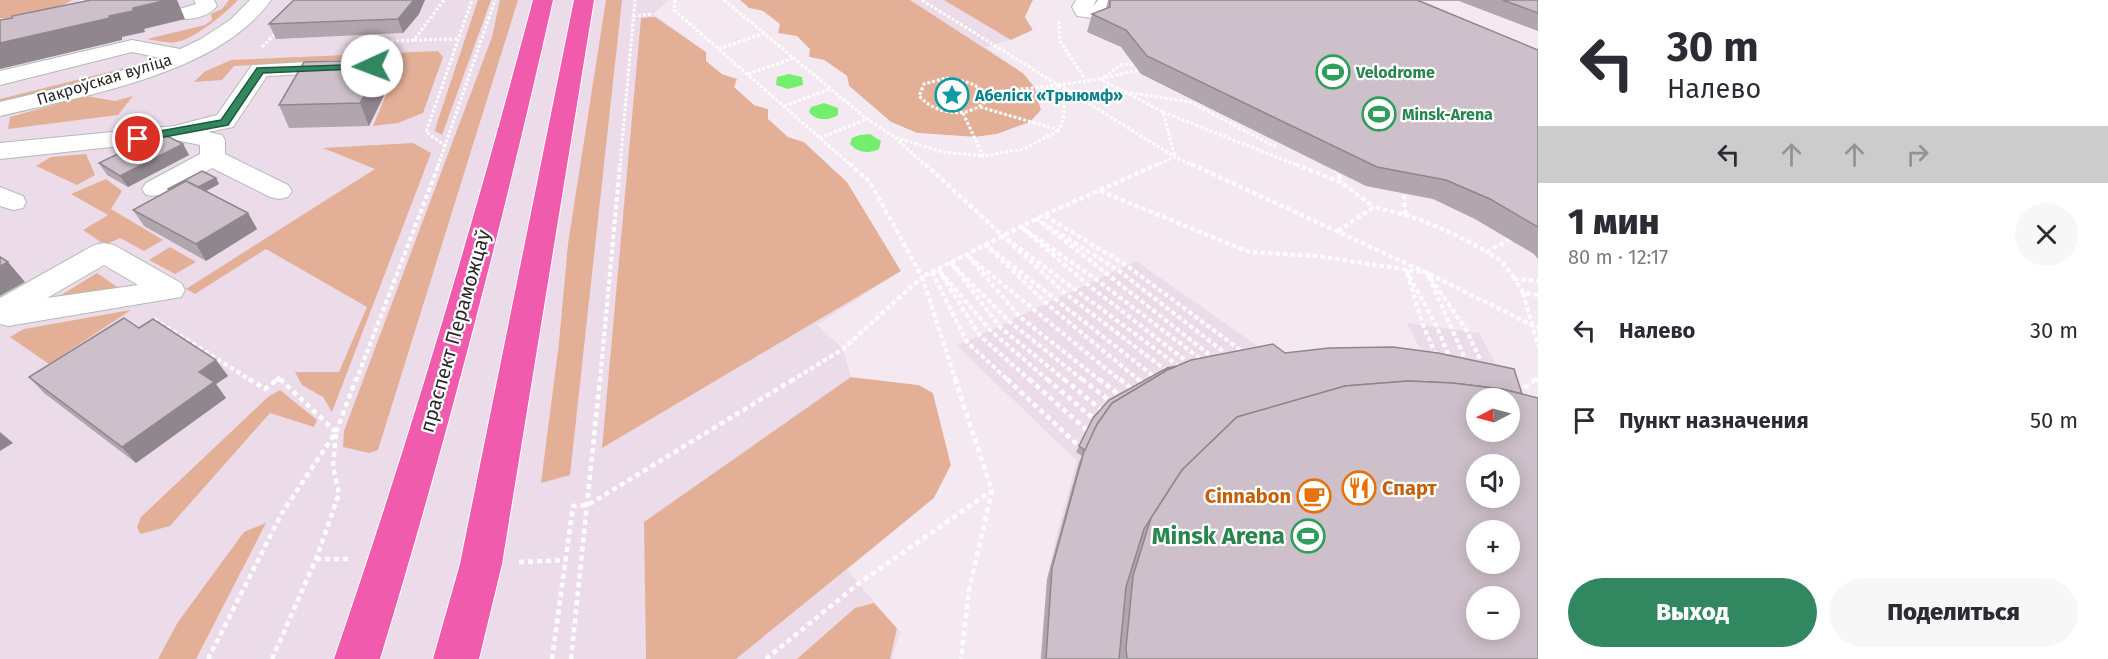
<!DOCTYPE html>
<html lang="ru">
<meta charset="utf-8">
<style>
:root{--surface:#fff;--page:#f7f7f7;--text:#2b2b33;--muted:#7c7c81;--accent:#318860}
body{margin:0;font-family:"Fira Sans",sans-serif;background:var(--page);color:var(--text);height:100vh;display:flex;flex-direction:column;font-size:22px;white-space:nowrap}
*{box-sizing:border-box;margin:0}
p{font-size:20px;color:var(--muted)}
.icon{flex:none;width:33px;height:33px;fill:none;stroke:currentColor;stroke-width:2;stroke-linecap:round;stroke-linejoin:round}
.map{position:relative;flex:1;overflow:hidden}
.side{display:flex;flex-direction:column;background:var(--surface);width:570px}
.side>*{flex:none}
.hud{background:#fff;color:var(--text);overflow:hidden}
.needle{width:39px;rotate:264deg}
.tools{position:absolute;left:1466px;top:388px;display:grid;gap:12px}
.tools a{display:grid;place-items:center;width:54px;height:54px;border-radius:50%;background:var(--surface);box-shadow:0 3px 15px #0003;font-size:30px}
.pin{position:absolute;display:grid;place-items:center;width:51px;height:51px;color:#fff;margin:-26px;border:3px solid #fff;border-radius:50%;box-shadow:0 2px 6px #0007}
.me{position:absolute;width:66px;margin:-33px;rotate:268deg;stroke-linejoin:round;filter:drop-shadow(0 0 4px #0008)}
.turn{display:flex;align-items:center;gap:21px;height:126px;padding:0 30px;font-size:27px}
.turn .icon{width:78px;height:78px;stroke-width:2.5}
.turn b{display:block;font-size:42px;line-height:51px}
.lanes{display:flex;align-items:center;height:57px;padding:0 30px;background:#0003;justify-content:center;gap:30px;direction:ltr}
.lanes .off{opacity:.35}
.round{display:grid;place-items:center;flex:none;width:63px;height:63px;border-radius:32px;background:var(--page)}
.summary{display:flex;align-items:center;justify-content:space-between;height:102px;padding:0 30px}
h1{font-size:36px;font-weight:800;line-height:45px}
.button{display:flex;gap:12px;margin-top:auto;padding:12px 30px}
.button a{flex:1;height:69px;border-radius:36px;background:var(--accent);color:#fff;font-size:24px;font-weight:800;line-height:69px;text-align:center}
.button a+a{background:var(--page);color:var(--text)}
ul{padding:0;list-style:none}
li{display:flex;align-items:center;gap:18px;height:90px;padding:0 30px}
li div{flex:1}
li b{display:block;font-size:22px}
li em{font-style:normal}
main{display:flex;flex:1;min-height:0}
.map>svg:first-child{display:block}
</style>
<main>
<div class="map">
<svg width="1538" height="659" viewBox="0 0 1538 659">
<rect width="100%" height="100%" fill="#ecdbe8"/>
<!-- green -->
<g fill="#e3b097">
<path d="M0,0H72C53,12 22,18 0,18Z"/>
<path d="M229,0H238C226,13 193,40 176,42C167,44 156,40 147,39L205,25L212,20L211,14L222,9Z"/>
<path d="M478,0H491L442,135L435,131L436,126Z"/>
<path d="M500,0H518L378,450L369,453L343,447L344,431L492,37Z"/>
<path d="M606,0H622L570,475L541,483L559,343L568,244Z"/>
<path d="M740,0H910L1024,74L1035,88L1041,110L1030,122L997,134L975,137L917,133L891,122L849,86L847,76L824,60L809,57L777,33L763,11L749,8Z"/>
<path d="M944,0H1033L1025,17L1033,30L1011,40Z"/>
<path d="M655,17L706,52L722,74L737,79L754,105L768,109L788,137L804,142L847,182L901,271L602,448L641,18Z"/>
<path d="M438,51L443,57L423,113L398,123L373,126L401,59L234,66L222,80L194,82L204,72L231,60Z"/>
<path d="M149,62L134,69L0,104V99Z"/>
<path d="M86,96L115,101L133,96L118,115L8,129L10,117Z"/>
<path d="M413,143L431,153L332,412L323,397L302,385L295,372H339L367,307L266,249L195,294L186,289L375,169L323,148Z"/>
<path d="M86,154L95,175L77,185L36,166L51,157Z"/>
<path d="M106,179L122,191L111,209L163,240L144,251L120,238L105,245L83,230L108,215L71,194Z"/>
<path d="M170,247L196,262L175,274L149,260Z"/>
<path d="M97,273L123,291L48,303Z"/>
<path d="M131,310L49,364L10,337L24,329Z"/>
<path d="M851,377L919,385L933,393L951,465L934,498L736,659H646L644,522Z"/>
<path d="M280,390L317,420L314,427L270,413L170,526L140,534L137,527L141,517L268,397Z"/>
<path d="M266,523L196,659H158L178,622L244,532Z"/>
<path d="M874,603L897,628L890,659H797L855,608Z"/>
</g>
<!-- plaza -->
<g fill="#f4e9f1">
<path d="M669,0H740L749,8L763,11L780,24L778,33L797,36L810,49L809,57L824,60L847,76L849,86L891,122L917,133L975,137L997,134L1030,122L1041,110L1035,88L1024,74L985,47L1011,40L1033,30L1025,17L1033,0H1113L1121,47L1141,74L1366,186L1433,199L1475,219L1534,254L1538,259V426L1509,399L1498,368L1479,333L1407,323L1428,364H1283L1136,261L957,346L1077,461L1057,532L1047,579L1040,659H892L900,632L847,570L934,498L951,465L933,393L919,385L851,377L843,349L817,325L901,271L847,182L804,142L788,137L768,119V109L754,105L734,87L737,79L722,74L706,61V52L653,14Z"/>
<path d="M1457,0L1538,31V73L1372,2Z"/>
</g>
<!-- water -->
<g fill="#74ef6d">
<path d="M789,74L802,77L803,85L788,89L776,85L777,77Z"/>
<path d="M824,103L838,108V115C829,121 816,121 809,112L811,107Z"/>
<path d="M870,134L881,141L879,149C869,154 858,153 850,144L852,138L860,135Z"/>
</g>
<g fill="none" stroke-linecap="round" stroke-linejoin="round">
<!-- minor casing -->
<g stroke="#afbdb6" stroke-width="2">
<g id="minor">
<path d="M194,0H214L217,6C209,17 188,21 176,18L173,14L176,10L196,4Z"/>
<path d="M250,0H271C219,74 83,96 0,116V102L96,79L160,58L132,52L0,85V71L132,40L180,49L201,39L230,20Z"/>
<path d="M1076,0H1096L1093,7L1098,0H1118L1106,17L1099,19L1077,16L1072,7Z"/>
<path d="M342,60L350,62L353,67L350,72L267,76L233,127L208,132L222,135L225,140V154L288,185L292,191L288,197L279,199L270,197L212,168C193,179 168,200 146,195L142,189L146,183L200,154V145L176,140L0,159V143L174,126L217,115L252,65Z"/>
<path d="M0,187L23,196L26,202L23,208L13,210L0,206Z"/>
<path d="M104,243L114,245L181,283L185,290L181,297L8,326L0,324V298L94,245ZM104,265L138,285L47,298Z"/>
</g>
</g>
<!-- major casing -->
<g stroke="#fff" stroke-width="2">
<g id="major">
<path d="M533,0H553C503,222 446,442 380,659H334C409,442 474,222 533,0Z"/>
<path d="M574,0H594L502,564L479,659H433L460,564Z"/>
</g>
</g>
<!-- path-far2 -->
<g stroke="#fff" stroke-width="3" stroke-dasharray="3 2" stroke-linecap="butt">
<path d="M675,0L674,10L852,166"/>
<path d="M724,0L867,119L896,138L943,152L983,156"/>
<path d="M922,0L1058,85L984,93"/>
<path d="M76,5L83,0"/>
<path d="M633,16L653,14"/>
<path d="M1059,21L1060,41L1085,79"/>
<path d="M414,40L459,39"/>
<path d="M351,43L414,40L444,0"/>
<path d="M262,47L276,33"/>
<path d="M719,49L764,33"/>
<path d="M748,74L794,58"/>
<path d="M1104,77L1121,65L1133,64"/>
<path d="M946,78C961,81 985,82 985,102C965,119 937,115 919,96L924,84Z"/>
<path d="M1101,79L1138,70"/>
<path d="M1058,85L1100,79L1163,112L1175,157"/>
<path d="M1059,85L1175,157"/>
<path d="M1125,92L1190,102L1274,146L1277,142"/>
<path d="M784,106L830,89"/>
<path d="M980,107L1059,130C1067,114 1065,101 1058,85"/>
<path d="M1163,112L1299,166"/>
<path d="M963,113L983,156L1024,149L1059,130"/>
<path d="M820,138L867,119"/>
<path d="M899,141L926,166"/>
<path d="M446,146L426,132L472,0"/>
<path d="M438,166L495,0"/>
<path d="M620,166L635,0"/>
<path d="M1155,166L1175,157L1194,166"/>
</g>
<!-- path-far1 -->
<g stroke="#fff" stroke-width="4" stroke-dasharray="4.5 3" stroke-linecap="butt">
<path d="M925,164L1003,236"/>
<path d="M1191,164L1427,273L1532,325L1538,346"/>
<path d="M1295,164L1342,183L1374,207"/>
<path d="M1335,168L1342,182"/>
<path d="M1100,191L1249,252L1318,256L1421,272"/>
<path d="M1404,195L1405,214"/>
<path d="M1045,216L1126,265L1243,352"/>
<path d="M1338,231L1374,207C1419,217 1447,229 1487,252"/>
<path d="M1510,239L1487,252L1501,261L1515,279"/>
<path d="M932,272L967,342L1009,381"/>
<path d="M1523,293L1515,279L1538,281"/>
<path d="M1538,295L1523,293L1532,325L1538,328"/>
<path d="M154,319L252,381"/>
<path d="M1436,355L1423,325L1406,270L1437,327L1450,359"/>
<path d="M1215,359L1037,219L1118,270L1229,356"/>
<path d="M1467,363L1427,273L1467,331L1483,366"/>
<path d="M1190,364L1087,284L1021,227L1097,280L1202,360"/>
<path d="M1167,371L1066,294L1003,236L1181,368"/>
<path d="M276,381L279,378L282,381"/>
<path d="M356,381L439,164"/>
<path d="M600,381L620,164"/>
<path d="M791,381L843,349L922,277L870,182L850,164"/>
<path d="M956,381L922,277L1044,215L1158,164"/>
<path d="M1031,381L980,336L938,269L991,331L1049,381"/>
<path d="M1066,381L1000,327L951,263L1010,322L1084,381"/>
<path d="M1101,381L1020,317L967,255L1121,381"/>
<path d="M1140,381L1047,304L986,245L1156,378"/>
<path d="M1534,381L1538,378"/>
</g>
<!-- path -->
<g stroke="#fff" stroke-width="4.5" stroke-dasharray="5 4" stroke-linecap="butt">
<path d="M249,379L265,389L278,379"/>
<path d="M280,379L336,432"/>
<path d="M955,379L992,491L969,590L961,659"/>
<path d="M1007,379L1081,448"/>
<path d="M1029,379L1089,432"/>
<path d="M1047,379L1095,420"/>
<path d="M1064,379L1104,412"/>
<path d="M1082,379L1111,402"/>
<path d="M1099,379L1121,396"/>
<path d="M1120,379L1133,390"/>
<path d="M1138,379L1145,385"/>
<path d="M1517,393L1536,379"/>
<path d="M316,559H351"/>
<path d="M519,562L566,560"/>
<path d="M208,659L282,513L336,432L356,379"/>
<path d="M272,659L316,559L339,494L333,466L336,432"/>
<path d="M552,659L573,506L588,505L794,379"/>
<path d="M571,659L600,379"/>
<path d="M766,659L858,584L991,491"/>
</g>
<!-- minor -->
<use href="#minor" fill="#fff" fill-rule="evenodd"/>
<!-- major -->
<use href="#major" fill="#f15bae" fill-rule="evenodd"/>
</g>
<!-- wall -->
<g fill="#b1a5ae">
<path d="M1108,0H1538V31L1459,1H1421L1538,50V259L1534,254L1475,219L1433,199L1366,186L1141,74L1121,47L1087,32L1092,14L1106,9Z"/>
<path d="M419,14L403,33L276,39L269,24Z"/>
<path d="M383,60L391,81L369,126L289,128L279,105Z"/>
<path d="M183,144L189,155L128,187L107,175L99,163Z"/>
<path d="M216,178L219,184L206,191L248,213L257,229L206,261L144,226L133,210L168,191V189Z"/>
<path d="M139,328L216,360L228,376L216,384L226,398L136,463L44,393L29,377Z"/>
<path d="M1093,418L1538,659H1041L1047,579L1079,462L1082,456L1076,452Z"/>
</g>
<!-- shaded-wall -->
<g fill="#90868d">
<path d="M167,0H177L185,19L144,29L145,32L122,37V40L0,69V43L133,8Z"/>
<path d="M414,0H425L419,14L403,33L398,19Z"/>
<path d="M383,60L391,81L369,126L360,103Z"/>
<path d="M183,144L189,155L128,187L120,176Z"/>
<path d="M216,178L219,184L185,202L182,196Z"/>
<path d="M248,213L257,229L206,261L196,244Z"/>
<path d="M8,262L25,282L0,296V266Z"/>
<path d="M216,360L228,376L216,384L226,398L136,463L122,447L199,372Z"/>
<path d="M0,432L13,443L0,451Z"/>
</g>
<!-- building -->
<g fill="#cec0ca" stroke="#90868d" stroke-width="1.5" fill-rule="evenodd">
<path d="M91,0H167L133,8V11L109,16L110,18L0,43V20L12,18V16Z"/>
<path d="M294,0H414L398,19L269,24Z"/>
<path d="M1110,0H1417L1538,50V227L1490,199L1446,180L1377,167L1147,56L1126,30L1092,14L1110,7Z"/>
<path d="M1503,0H1538V13Z"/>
<path d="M383,60L360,103L279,105L304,62Z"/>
<path d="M161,133L183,144L120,176L99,163Z"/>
<path d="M202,171L216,178L198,187L186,181L169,190L168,189Z"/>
<path d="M186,181L248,213L196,244L133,210Z"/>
<path d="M0,257L8,262L0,266Z"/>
<path d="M124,318L139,328L153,319L216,360L199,372L214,382L122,447L29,377Z"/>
<path d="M1273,344L1285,353L1329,348L1393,347L1438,353L1514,369L1522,394L1502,389L1452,383L1408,381L1345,386L1237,417L1182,470L1144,529L1126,587L1119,659H1046L1052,568L1084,451L1097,424L1112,403L1167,370L1191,360Z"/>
<path d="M1177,366L1167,370L1112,403L1097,424L1085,450L1079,446L1093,418L1109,400L1167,368Z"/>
<path d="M1408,381L1452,383L1502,389L1538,398V659H1127L1126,648L1133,576L1151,518L1182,470L1237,417L1345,386ZM1476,399H1509V432H1476ZM1476,465H1509V498H1476ZM1476,531H1509V564H1476ZM1476,597H1509V630H1476Z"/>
</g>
<!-- route -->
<path fill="#318860" stroke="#20583e" stroke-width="1.5" d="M372,64H376V68L263,73L228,125L138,142L133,139L138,135L221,120L257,68Z"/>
<!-- icons -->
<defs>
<g id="stadium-ring" transform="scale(1.725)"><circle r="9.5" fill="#fff" stroke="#2e9e5b" stroke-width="1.5"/><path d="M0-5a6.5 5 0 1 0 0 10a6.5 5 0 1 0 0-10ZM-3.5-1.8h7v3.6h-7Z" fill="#2e9e5b"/></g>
<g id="sight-ring" transform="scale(1.725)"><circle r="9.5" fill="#fff" stroke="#0f9aa8" stroke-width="1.5"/><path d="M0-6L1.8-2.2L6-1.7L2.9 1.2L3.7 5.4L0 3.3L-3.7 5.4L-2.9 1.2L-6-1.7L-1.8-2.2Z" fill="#0f9aa8"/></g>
<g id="restaurant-ring" transform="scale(1.725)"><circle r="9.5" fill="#fff" stroke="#e8710a" stroke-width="1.5"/><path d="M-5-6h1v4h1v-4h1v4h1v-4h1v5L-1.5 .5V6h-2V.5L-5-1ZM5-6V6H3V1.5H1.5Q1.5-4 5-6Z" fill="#e8710a"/></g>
<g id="cafe-ring" transform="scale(1.725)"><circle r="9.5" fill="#fff" stroke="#e8710a" stroke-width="1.5"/><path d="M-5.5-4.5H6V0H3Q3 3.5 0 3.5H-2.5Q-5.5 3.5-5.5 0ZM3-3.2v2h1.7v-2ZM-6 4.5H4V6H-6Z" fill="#e8710a"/></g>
</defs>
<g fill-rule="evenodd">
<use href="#stadium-ring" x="1333" y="72"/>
<use href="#sight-ring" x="952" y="95"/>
<use href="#stadium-ring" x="1379" y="114"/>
<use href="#restaurant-ring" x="1359" y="488"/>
<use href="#cafe-ring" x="1314" y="496"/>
<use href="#stadium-ring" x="1308" y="536"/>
</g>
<g text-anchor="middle" stroke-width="4.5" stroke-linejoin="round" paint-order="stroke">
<!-- far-leisure labels -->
<g font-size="16" font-weight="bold" fill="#27864d" stroke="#fff" text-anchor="start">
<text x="1356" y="78">Velodrome</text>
<text x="1402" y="120">Minsk-Arena</text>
</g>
<!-- far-street labels -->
<g font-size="16" fill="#292929" stroke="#fff">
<text transform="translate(104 79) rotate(-17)" y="6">Пакроўская вуліца</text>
</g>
<!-- far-culture labels -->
<g font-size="16" font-weight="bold" fill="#0d838f" stroke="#fff" text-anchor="start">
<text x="975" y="101">Абеліск «Трыюмф»</text>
</g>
<!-- street labels -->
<g font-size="20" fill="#292929" stroke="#fff">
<text transform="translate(455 331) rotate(-74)" y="7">праспект Пераможцаў</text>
</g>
<!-- food labels -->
<g font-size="20" font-weight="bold" fill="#c56008" stroke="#fff" text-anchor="start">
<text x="1382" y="495">Спарт</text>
<text x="1291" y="503" text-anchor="end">Cinnabon</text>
</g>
<!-- near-leisure labels -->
<g font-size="24" font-weight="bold" fill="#27864d" stroke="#fff" text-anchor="end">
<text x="1285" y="544">Minsk Arena</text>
</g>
</g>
</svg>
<div class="tools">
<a><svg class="needle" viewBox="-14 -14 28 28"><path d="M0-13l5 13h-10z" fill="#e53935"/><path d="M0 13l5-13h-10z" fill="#7c7c81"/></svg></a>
<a><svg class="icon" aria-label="sound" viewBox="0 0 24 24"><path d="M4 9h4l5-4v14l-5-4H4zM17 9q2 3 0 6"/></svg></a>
<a>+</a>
<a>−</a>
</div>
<div class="pin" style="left:138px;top:139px;background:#d93025"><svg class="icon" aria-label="arrive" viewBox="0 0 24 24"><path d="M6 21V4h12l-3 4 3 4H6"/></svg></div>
<svg class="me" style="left:372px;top:66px" viewBox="-20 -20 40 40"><circle r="19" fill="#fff"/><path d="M0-13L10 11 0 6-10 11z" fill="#318860"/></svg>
</div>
<section class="side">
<div class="hud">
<div class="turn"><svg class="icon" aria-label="left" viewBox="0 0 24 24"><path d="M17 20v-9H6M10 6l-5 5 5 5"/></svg><div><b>30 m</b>Налево</div></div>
<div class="lanes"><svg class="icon" aria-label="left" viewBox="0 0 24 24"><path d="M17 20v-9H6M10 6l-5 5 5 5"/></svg><svg class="icon off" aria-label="ahead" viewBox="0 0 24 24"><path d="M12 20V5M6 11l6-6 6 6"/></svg><svg class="icon off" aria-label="ahead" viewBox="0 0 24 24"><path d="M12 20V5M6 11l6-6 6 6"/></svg><svg class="icon off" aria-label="right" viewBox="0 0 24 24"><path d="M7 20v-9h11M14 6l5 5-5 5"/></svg></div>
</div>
<div class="summary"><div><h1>1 мин</h1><p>80 m · 12:17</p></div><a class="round"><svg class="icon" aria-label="close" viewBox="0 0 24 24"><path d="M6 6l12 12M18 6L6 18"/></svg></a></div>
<ul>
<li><svg class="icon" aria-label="left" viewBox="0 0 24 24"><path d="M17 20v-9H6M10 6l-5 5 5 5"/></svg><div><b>Налево</b></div><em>30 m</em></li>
<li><svg class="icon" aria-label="arrive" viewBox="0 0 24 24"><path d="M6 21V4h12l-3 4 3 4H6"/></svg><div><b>Пункт назначения</b></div><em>50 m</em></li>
</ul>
<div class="button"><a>Выход</a><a>Поделиться</a></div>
</section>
</main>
